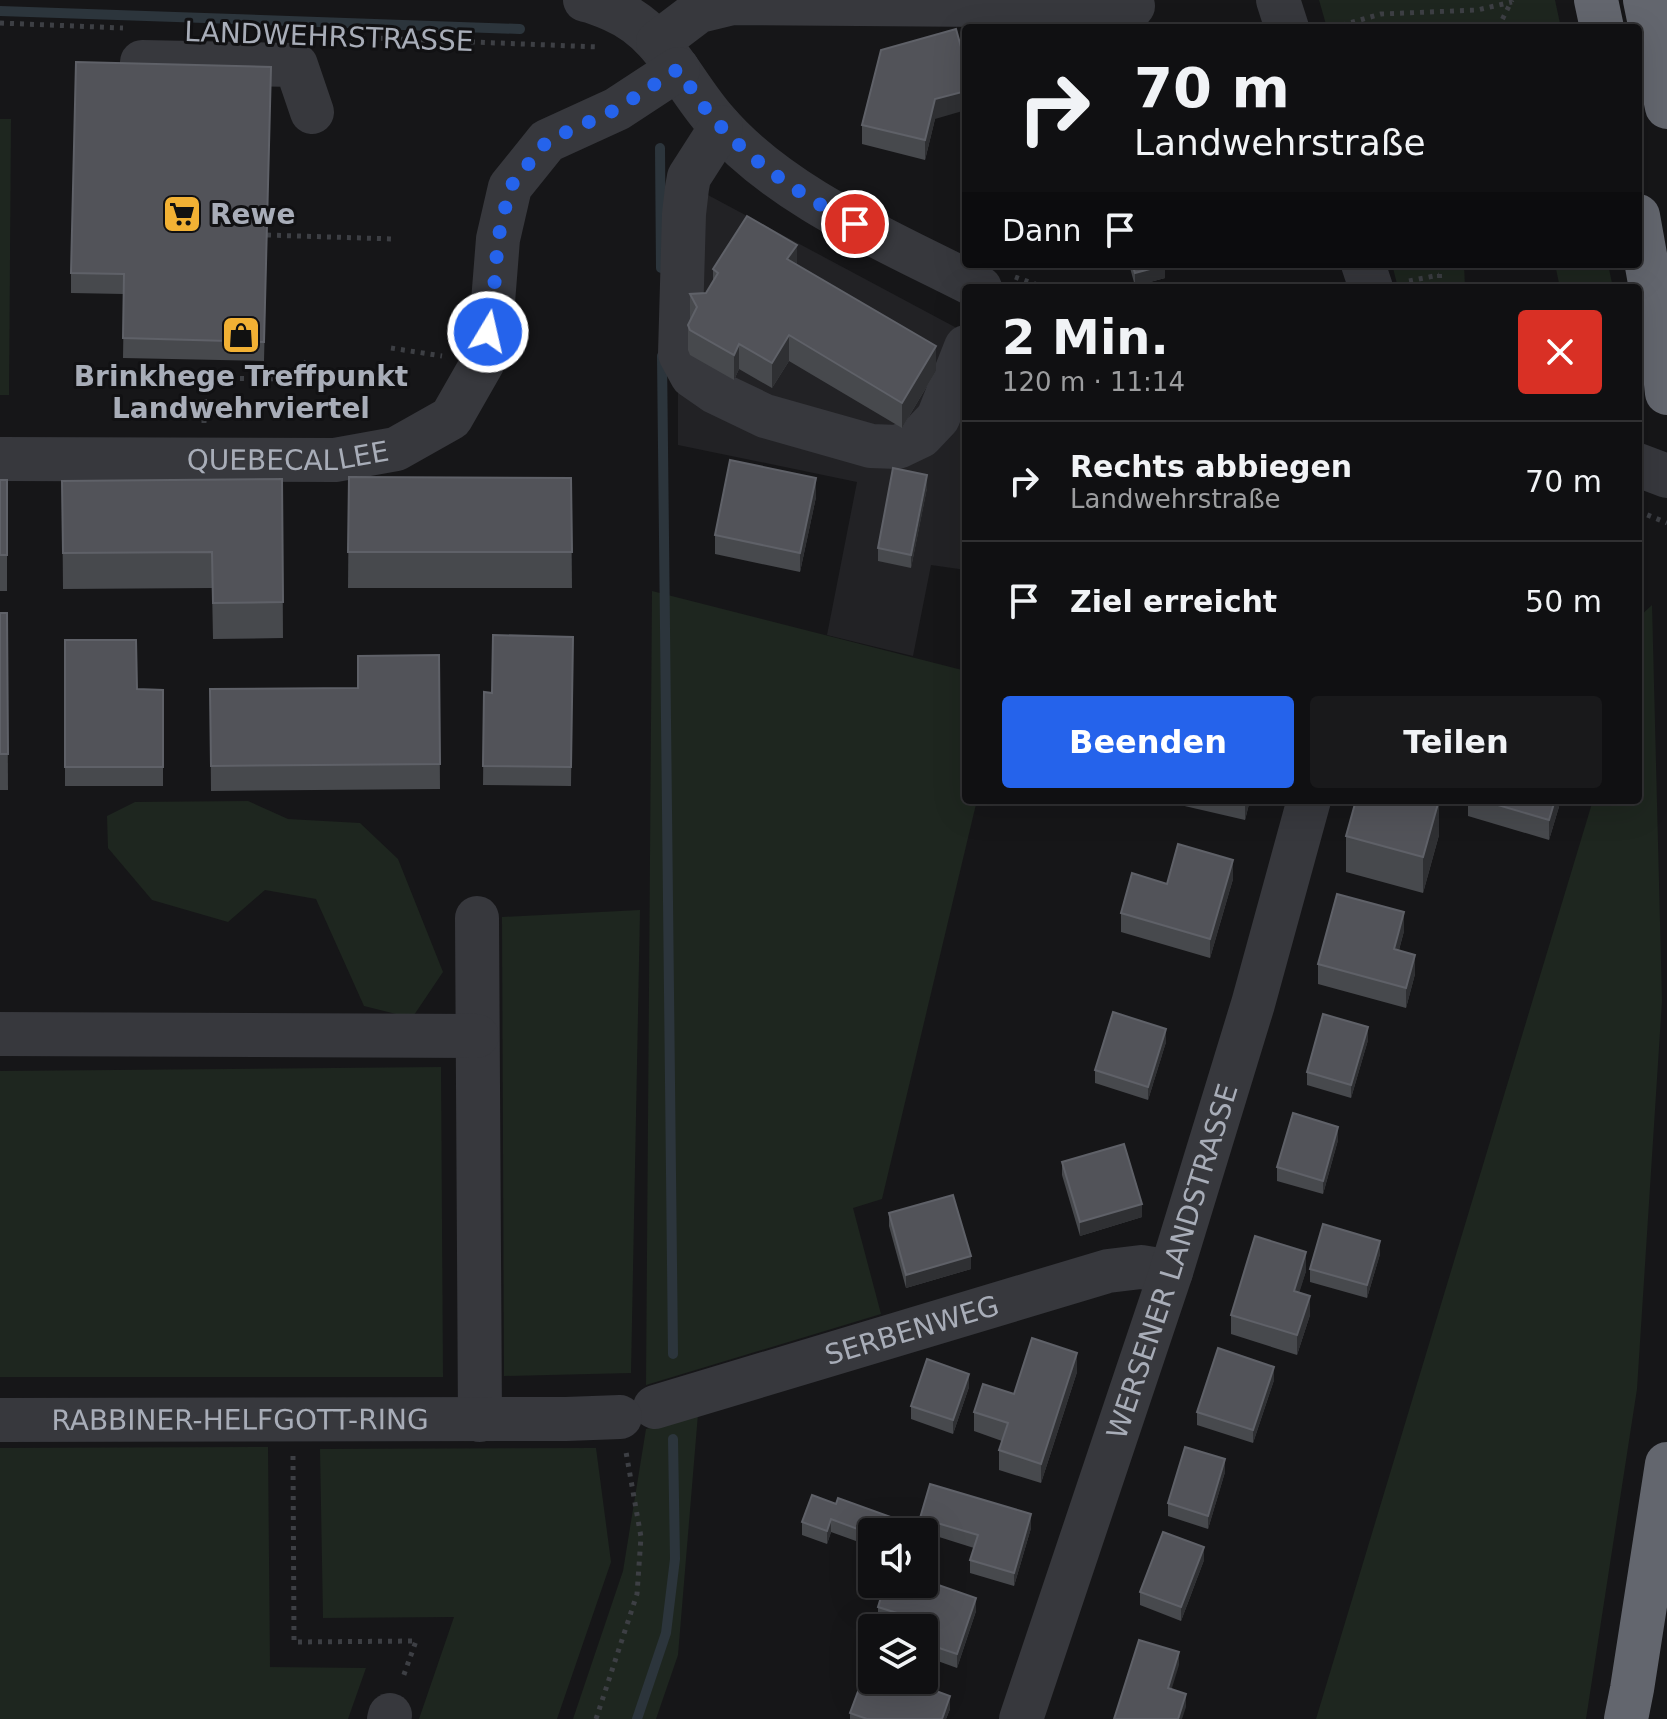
<!DOCTYPE html>
<html lang="de">
<meta charset="utf-8">
<style>
:root{--surface:#101012;--page:#19191b;--text:#f1f3f6;--muted:#9c9d9f;--line:#303032;--accent:#2563eb}
body{margin:0;font-family:"DejaVu Sans",sans-serif;background:var(--page);color:var(--text);height:100vh;display:flex;flex-direction:column;font-size:30px;white-space:nowrap}
*{box-sizing:border-box;margin:0}
p{font-size:26px;color:var(--muted)}
.icon{flex:none;width:44px;height:44px;fill:none;stroke:currentColor;stroke-width:2;stroke-linecap:round;stroke-linejoin:round}
.map{position:relative;flex:1;overflow:hidden}
.drawer{position:absolute;left:962px;top:284px;width:680px;height:520px;display:flex;flex-direction:column;background:var(--surface);border-radius:8px;box-shadow:0 8px 32px #0002,0 0 0 2px var(--line)}
.drawer>*{flex:none}
.top-card{position:absolute;left:962px;top:24px;width:680px;height:244px;border-radius:8px;box-shadow:0 8px 32px #0002,0 0 0 2px var(--line);background:#101012;color:var(--text);overflow:hidden}
.buttons{position:absolute;left:858px;top:1518px;display:grid;gap:16px}
.buttons a{display:grid;place-items:center;width:80px;height:80px;border-radius:8px;background:var(--surface);box-shadow:0 8px 32px #0002,0 0 0 2px var(--line);font-size:40px}
.pin{position:absolute;display:grid;place-items:center;width:68px;height:68px;color:#fff;margin:-34px;border:4px solid #fff;border-radius:50%;box-shadow:0 2px 8px #0007}
.me{position:absolute;width:88px;margin:-44px;rotate:9deg;stroke-linejoin:round;filter:drop-shadow(0 0 6px #0008)}
.turn{display:flex;align-items:center;gap:28px;height:168px;padding:0 40px;font-size:36px}
.turn .icon{width:104px;height:104px;stroke-width:2.5}
.turn b{display:block;font-size:56px;line-height:68px}
.then{display:flex;align-items:center;height:76px;padding:0 40px;background:#0003;gap:16px;font-size:30px}
.round{display:grid;place-items:center;flex:none;width:84px;height:84px;border-radius:8px;background:var(--page)}
.summary{display:flex;align-items:center;justify-content:space-between;height:136px;padding:0 40px}
h1{font-size:48px;font-weight:800;line-height:60px}
.action{display:flex;gap:16px;margin-top:auto;padding:16px 40px}
.action a{flex:1;height:92px;border-radius:8px;background:var(--accent);color:#fff;font-size:32px;font-weight:800;line-height:92px;text-align:center}
.action a+a{background:var(--page);color:var(--text)}
ul{padding:0;list-style:none}
li{display:flex;align-items:center;gap:24px;height:120px;padding:0 40px;border-top:2px solid var(--line)}
li div{flex:1}
li b{display:block;font-size:30px}
li em{font-style:normal}
.map>svg:first-child{display:block}
</style>
<div class="map">
<svg width="1667" height="1719" viewBox="0 0 1667 1719">
<rect width="100%" height="100%" fill="#161618"/>
<!-- built -->
<path fill="#222225" d="M678,179L966,333V570L931,565L913,656L827,635L857,482L678,445Z"/>
<!-- green -->
<g fill="#1e261f">
<path d="M1319,0H1555L1561,28H1327Z"/>
<path d="M0,119H11L9,395H0Z"/>
<path d="M1392,264H1464L1465,288H1398Z"/>
<path d="M1555,264H1608L1613,288H1560Z"/>
<path d="M652,591L966,671V800H977L882,1199L853,1208L881,1314L646,1385Z"/>
<path d="M1652,605L1662,1001L1637,1389L1586,1719H1316L1593,800H1638V618Z"/>
<path d="M248,801L288,819L360,823L398,859L443,972L412,1018L364,1006L316,899L265,890L228,922L152,900L108,848L107,816L135,802Z"/>
<path d="M640,910L631,1373L504,1376L502,917Z"/>
<path d="M441,1067L443,1377H0V1071Z"/>
<path d="M698,1414L678,1655L656,1719H573L623,1571L646,1429Z"/>
<path d="M268,1447L270,1667L366,1668L348,1719H0V1448Z"/>
<path d="M596,1448L611,1562L557,1719H419L454,1617L323,1618L320,1449Z"/>
</g>
<g fill="none" stroke-linecap="round" stroke-linejoin="round">
<!-- stream -->
<g stroke="#2c353c" stroke-width="10">
<path d="M0,11L520,29"/>
<path d="M660,148L661,268"/>
<path d="M662,356L673,1354"/>
<path d="M637,1719L666,1633L675,1559L673,1439"/>
</g>
<!-- path -->
<g stroke="#3d3f44" stroke-width="5" stroke-dasharray="4 6" stroke-linecap="butt">
<path d="M0,23L123,28"/>
<path d="M1332,28L1381,14L1477,10L1512,2"/>
<path d="M1498,28L1512,0"/>
<path d="M321,36L599,47"/>
<path d="M267,235L394,239"/>
<path d="M1439,264L1440,288"/>
<path d="M1015,277L1046,288"/>
<path d="M1409,281L1439,275"/>
<path d="M391,348L442,356"/>
<path d="M204,423L205,378L290,379L307,361"/>
<path d="M1638,511L1667,523"/>
<path d="M293,1456L294,1642L416,1641L402,1680"/>
<path d="M596,1719L637,1594L641,1537L626,1452"/>
</g>
<!-- minor -->
<g stroke="#37383d" stroke-width="44">
<path d="M585,0C595,2 604,6 613,10C664,32 681,81 715,120C780,197 891,242 980,288"/>
<path d="M1278,0L1287,28"/>
<path d="M658,42L699,11L732,3L1133,6"/>
<path d="M142,62L296,65L312,112"/>
<path d="M721,127L689,177L687,188L684,214L680,354L692,376L715,392L765,416L871,446L898,447L921,436L938,418L966,347"/>
<path d="M1363,264L1371,288"/>
<path id="s1" d="M0,459L335,460L396,449L451,418L483,362L493,302L498,239L510,187L547,141L617,109L678,69"/>
<path d="M1638,465L1667,476"/>
<path d="M477,918L480,1420"/>
<path d="M0,1034L477,1036"/>
<path id="s2" d="M655,1407L1108,1271L1141,1267L1171,1272"/>
<path id="s3" d="M0,1420L566,1419L620,1417"/>
<path d="M389,1719L390,1715"/>
<path id="s4" d="M1021,1719L1171,1272L1253,1004L1309,800"/>
</g>
<!-- highway -->
<g stroke="#63666e" stroke-width="44">
<path d="M1596,0L1602,28"/>
<path d="M1645,0L1667,107"/>
<path d="M1638,216L1663,355L1667,393"/>
<path d="M1626,1719L1632,1689L1667,1464"/>
</g>
</g>
<!-- wall -->
<g fill="#47494d">
<path d="M271,67L264,361L123,358L124,294L71,293V273Z"/>
<path d="M935,119L925,160L862,144V125Z"/>
<path d="M1129,264H1165V278L1135,286Z"/>
<path d="M797,265L936,371L902,428L789,361L772,388L739,369L734,380L690,355L688,350V325L690,320V294L706,293L713,281V269Z"/>
<path d="M349,477L571,478L572,588H348Z"/>
<path d="M282,479L283,638L213,639L212,588L63,589L62,481Z"/>
<rect x="0" y="480" width="7" height="111"/>
<path d="M927,488L911,568L878,561V548Z"/>
<path d="M816,497L800,572L715,554V535Z"/>
<path d="M0,613H7L8,790H0Z"/>
<path d="M573,637L571,786L483,785L484,692L492,693Z"/>
<path d="M65,640L137,689L163,690V786H65Z"/>
<path d="M439,655L440,789L211,791L210,689L358,688Z"/>
<path d="M1163,800H1250L1245,820L1163,801Z"/>
<path d="M1468,800H1561L1549,840L1468,816Z"/>
<path d="M1439,835L1423,893L1346,872V836Z"/>
<path d="M1233,879L1210,958L1121,932V913L1167,884Z"/>
<path d="M1404,931L1399,950L1415,974L1406,1008L1318,984V964Z"/>
<path d="M1368,1040L1351,1098L1307,1085V1072Z"/>
<path d="M1166,1042L1148,1100L1095,1083V1070Z"/>
<path d="M1338,1140L1323,1194L1277,1181V1167Z"/>
<path d="M1062,1162L1142,1217L1080,1236L1062,1175Z"/>
<path d="M889,1213L971,1269L906,1288L889,1226Z"/>
<path d="M1380,1254L1367,1298L1310,1282V1269Z"/>
<path d="M1306,1271L1299,1292L1310,1315L1297,1355L1231,1334V1315Z"/>
<path d="M1077,1372L1041,1483L999,1470V1450L1002,1441L974,1431V1412L1014,1394Z"/>
<path d="M1274,1380L1253,1443L1197,1425V1412Z"/>
<path d="M969,1387L953,1434L911,1419V1406Z"/>
<path d="M1225,1472L1208,1529L1168,1516V1503Z"/>
<path d="M812,1495L913,1532H872V1565L866,1562V1549L867,1545L831,1532L827,1544L802,1535V1522Z"/>
<path d="M920,1518L1031,1528L1014,1586L970,1573V1560L974,1548L920,1531Z"/>
<path d="M1204,1560L1181,1621L1140,1605V1592Z"/>
<path d="M878,1607L976,1611L957,1668L924,1656V1628H902L878,1620Z"/>
<path d="M889,1688L950,1709L946,1719H850V1713Z"/>
</g>
<!-- shaded-wall -->
<g fill="#2f3033">
<path d="M966,91V110L935,119L925,160V140L935,99Z"/>
<path d="M797,245V271L787,259Z"/>
<path d="M1215,264H1238L1215,270Z"/>
<path d="M1165,265V278L1135,286V273Z"/>
<path d="M789,335V361L772,388V363Z"/>
<path d="M739,344V369L734,380V355Z"/>
<path d="M936,346V371L902,428V403Z"/>
<path d="M927,475V488L911,568V555Z"/>
<path d="M816,478V497L800,572V553Z"/>
<path d="M1246,800H1250L1245,820V801Z"/>
<path d="M1439,800V835L1423,893V857Z"/>
<path d="M1555,800H1561L1549,840V820Z"/>
<path d="M1233,860V879L1210,958V939Z"/>
<path d="M1404,912V931L1394,968V949Z"/>
<path d="M1415,955V974L1406,1008V988Z"/>
<path d="M1368,1027V1040L1351,1098V1085Z"/>
<path d="M1166,1029V1042L1148,1100V1087Z"/>
<path d="M1338,1127V1140L1323,1194V1181Z"/>
<path d="M1142,1204V1217L1080,1236V1222Z"/>
<path d="M1380,1241V1254L1367,1298V1285Z"/>
<path d="M1306,1252V1271L1294,1310V1291Z"/>
<path d="M971,1256V1269L906,1288V1275Z"/>
<path d="M1310,1296V1315L1297,1355V1335Z"/>
<path d="M1077,1353V1372L1041,1483V1464Z"/>
<path d="M1274,1367V1380L1253,1443V1430Z"/>
<path d="M969,1374V1387L953,1434V1420Z"/>
<path d="M1225,1459V1472L1208,1529V1516Z"/>
<path d="M1031,1514V1528L1014,1586V1573Z"/>
<path d="M831,1519V1532L827,1544V1531Z"/>
<path d="M1204,1547V1560L1181,1621V1607Z"/>
<path d="M976,1598V1611L957,1668V1654Z"/>
<path d="M1179,1652V1665L1168,1701V1688Z"/>
<path d="M1186,1694V1707L1182,1719H1178Z"/>
<path d="M950,1696V1709L946,1719H942Z"/>
</g>
<!-- building -->
<g fill="#525359" stroke="#5f6168" stroke-width="2">
<path d="M956,29L966,65V91L935,99L925,140L862,125L881,50Z"/>
<path d="M76,62L271,67L264,342L123,338L124,274L71,273Z"/>
<path d="M747,216L797,245L787,259L936,346L902,403L789,335L772,363L739,344L734,355L690,330L688,325L697,307L690,294L706,293L718,273L713,269Z"/>
<path d="M1132,264H1165V265L1135,273Z"/>
<path d="M730,460L816,478L800,553L715,535Z"/>
<path d="M893,468L927,475L911,555L878,548Z"/>
<path d="M349,477L571,478L572,552H348Z"/>
<path d="M282,479L283,602L213,603L212,552L63,553L62,481Z"/>
<rect x="0" y="480" width="7" height="75"/>
<path d="M0,613H7L8,754H0Z"/>
<path d="M493,635L573,637L571,767L483,766L484,692L492,693Z"/>
<path d="M65,640H136L137,689L163,690V767H65Z"/>
<path d="M439,655L440,764L211,766L210,689L358,688V656Z"/>
<path d="M1356,800H1439L1423,857L1346,836Z"/>
<path d="M1481,800H1555L1549,820Z"/>
<path d="M1178,844L1233,860L1210,939L1121,913L1132,873L1167,884Z"/>
<path d="M1337,894L1404,912L1394,949L1415,955L1406,988L1318,964Z"/>
<path d="M1113,1012L1166,1029L1148,1087L1095,1070Z"/>
<path d="M1323,1014L1368,1027L1351,1085L1307,1072Z"/>
<path d="M1293,1113L1338,1127L1323,1181L1277,1167Z"/>
<path d="M1124,1144L1142,1204L1080,1222L1062,1162Z"/>
<path d="M953,1195L971,1256L906,1275L889,1213Z"/>
<path d="M1323,1224L1380,1241L1367,1285L1310,1269Z"/>
<path d="M1255,1236L1306,1252L1294,1291L1310,1296L1297,1335L1231,1315Z"/>
<path d="M1032,1338L1077,1353L1041,1464L999,1450L1008,1423L974,1412L983,1384L1014,1394Z"/>
<path d="M1218,1348L1274,1367L1253,1430L1197,1412Z"/>
<path d="M927,1359L969,1374L953,1420L911,1406Z"/>
<path d="M1185,1447L1225,1459L1208,1516L1168,1503Z"/>
<path d="M930,1484L1031,1514L1014,1573L970,1560L978,1535L920,1518Z"/>
<path d="M812,1495L836,1504L838,1498L913,1525L910,1532H872V1551L866,1549L871,1534L831,1519L827,1531L802,1522Z"/>
<path d="M1163,1532L1204,1547L1181,1607L1140,1592Z"/>
<path d="M924,1580L976,1598L957,1654L924,1643V1628H913L916,1619L878,1607L885,1584H924Z"/>
<path d="M1139,1640L1179,1652L1168,1688L1186,1694L1178,1719H1114Z"/>
<path d="M863,1678L889,1688L892,1680H906L950,1696L942,1719H867L850,1713Z"/>
</g>
<g fill="none" stroke-linecap="round" stroke-linejoin="round">
<!-- route -->
<path stroke="#2563eb" stroke-width="14" stroke-dasharray="0 25.2" d="M488,332L493,302L498,239L510,187L547,141L617,109L678,69C690,86 701,105 715,120C753,164 804,197 855,224"/>
</g>
<!-- icons -->
<defs>
<g id="supermarket-square" transform="scale(2)"><rect x="-9" y="-9" width="18" height="18" rx="4" fill="#f2b134" stroke="#111113"/><path d="M-6-5.5h2.5l.6 2H6L4.5 2H-2.5L-4.4-4H-6ZM-1.5 3.2a1.3 1.3 0 1 0 .1 0ZM3 3.2a1.3 1.3 0 1 0 .1 0Z" fill="#111"/></g>
<g id="shop-square" transform="scale(2)"><rect x="-9" y="-9" width="18" height="18" rx="4" fill="#f2b134" stroke="#111113"/><path d="M-5-2.5h2.3a2.7 3.5 0 0 1 5.4 0H5L5.5 6h-11ZM-1.5-2.5h3a1.5 2.3 0 0 0-3 0Z" fill="#111"/></g>
</defs>
<g fill-rule="evenodd">
<use href="#supermarket-square" x="182" y="214"/>
<use href="#shop-square" x="241" y="335"/>
</g>
<g text-anchor="middle" stroke-width="6" stroke-linejoin="round" paint-order="stroke">
<!-- street labels -->
<g font-size="28" fill="#a8adb8" stroke="#111113">
<text transform="translate(329 36) rotate(2)" y="10">LANDWEHRSTRASSE</text>
<text dy="10" stroke="none"><textPath href="#s1" startOffset="288">QUEBECALLEE</textPath></text>
<text dy="10" stroke="none"><textPath href="#s4" startOffset="482">WERSENER LANDSTRASSE</textPath></text>
<text dy="10" stroke="none"><textPath href="#s2" startOffset="268">SERBENWEG</textPath></text>
<text dy="10" stroke="none"><textPath href="#s3" startOffset="240">RABBINER-HELFGOTT-RING</textPath></text>
</g>
<!-- poi labels -->
<g font-size="28" font-weight="bold" fill="#a8adb8" stroke="#111113" text-anchor="start">
<text x="210" y="224">Rewe</text>
<text x="241" y="386" text-anchor="middle">Brinkhege Treffpunkt<tspan x="241" dy="32">Landwehrviertel</tspan></text>
</g>
</g>
</svg>
<div class="buttons">
<a><svg class="icon" aria-label="sound" viewBox="0 0 24 24"><path d="M4 9h4l5-4v14l-5-4H4zM17 9q2 3 0 6"/></svg></a>
<a><svg class="icon" aria-label="layers" viewBox="0 0 24 24"><path d="M12 4l9 5-9 5-9-5zM3 14l9 5 9-5"/></svg></a>
</div>
<div class="pin" style="left:855px;top:224px;background:#d93025"><svg class="icon" aria-label="arrive" viewBox="0 0 24 24"><path d="M6 21V4h12l-3 4 3 4H6"/></svg></div>
<svg class="me" style="left:488px;top:332px" viewBox="-20 -20 40 40"><circle r="17" fill="#2563eb" stroke="#fff" stroke-width="3"/><path d="M0-11L8 9 0 5-8 9z" fill="#fff"/></svg>
<div class="top-card">
<div class="turn"><svg class="icon" aria-label="right" viewBox="0 0 24 24"><path d="M7 20v-9h11M14 6l5 5-5 5"/></svg><div><b>70 m</b>Landwehrstraße</div></div>
<div class="then">Dann<svg class="icon" aria-label="arrive" viewBox="0 0 24 24"><path d="M6 21V4h12l-3 4 3 4H6"/></svg></div>
</div>
<section class="drawer">
<div class="summary"><div><h1>2 Min.</h1><p>120 m · 11:14</p></div><a class="round" style="background:#d93025;color:#fff"><svg class="icon" aria-label="close" viewBox="0 0 24 24"><path d="M6 6l12 12M18 6L6 18"/></svg></a></div>
<ul>
<li><svg class="icon" aria-label="right" viewBox="0 0 24 24"><path d="M7 20v-9h11M14 6l5 5-5 5"/></svg><div><b>Rechts abbiegen</b><p>Landwehrstraße</p></div><em>70 m</em></li>
<li><svg class="icon" aria-label="arrive" viewBox="0 0 24 24"><path d="M6 21V4h12l-3 4 3 4H6"/></svg><div><b>Ziel erreicht</b></div><em>50 m</em></li>
</ul>
<div class="action"><a>Beenden</a><a>Teilen</a></div>
</section>
</div>
